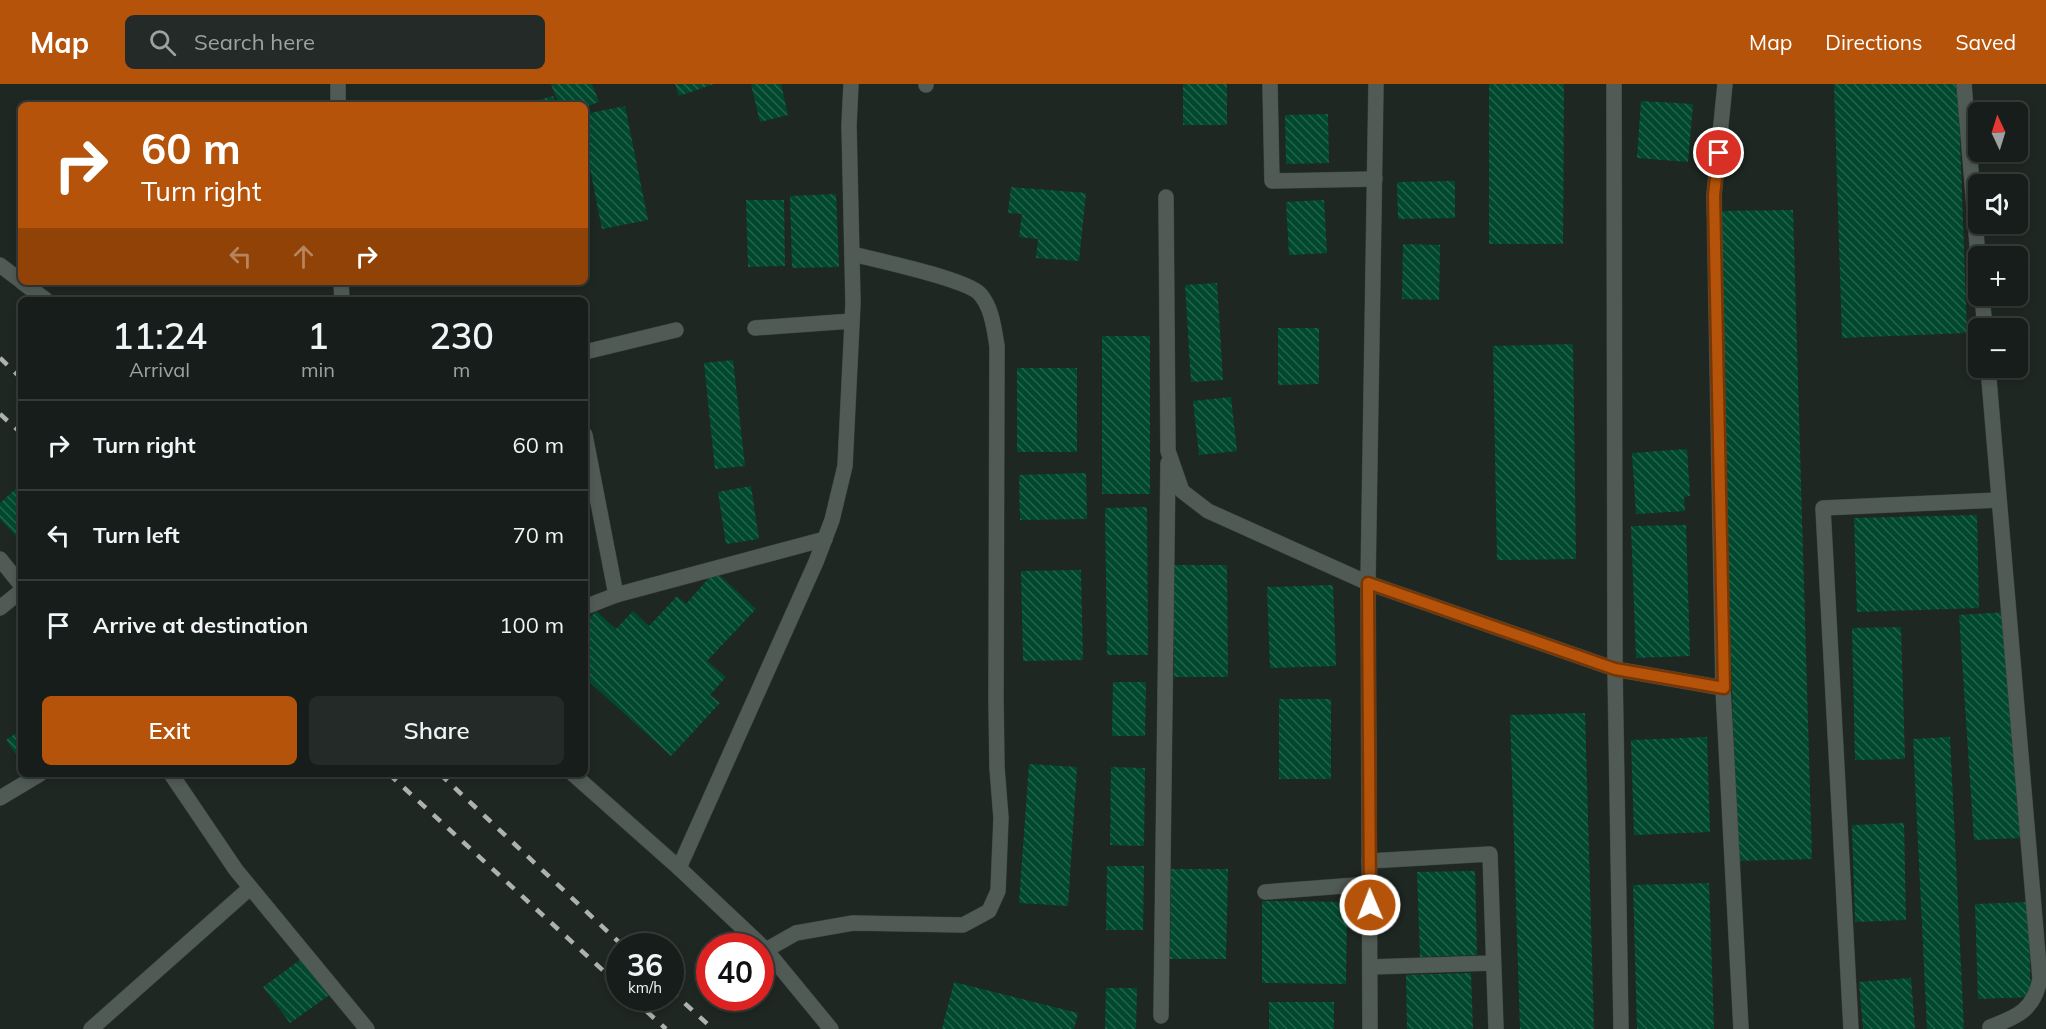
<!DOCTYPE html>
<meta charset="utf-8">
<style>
:root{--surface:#161d1a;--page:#232a27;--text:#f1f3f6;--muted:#9ea2a2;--line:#353b39;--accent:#b45309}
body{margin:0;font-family:Mulish,sans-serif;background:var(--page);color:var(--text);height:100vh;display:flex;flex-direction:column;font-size:22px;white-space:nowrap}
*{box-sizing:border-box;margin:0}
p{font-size:20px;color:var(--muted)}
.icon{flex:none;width:33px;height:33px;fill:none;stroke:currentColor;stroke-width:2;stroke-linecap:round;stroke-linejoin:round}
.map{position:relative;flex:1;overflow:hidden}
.sheet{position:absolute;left:18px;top:213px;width:570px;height:480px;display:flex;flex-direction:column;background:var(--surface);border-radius:9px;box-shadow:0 3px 9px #0003,0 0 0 2px var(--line)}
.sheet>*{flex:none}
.banner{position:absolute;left:18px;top:18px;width:570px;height:183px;border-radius:9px;box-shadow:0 3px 9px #0003,0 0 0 2px var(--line);background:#b45309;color:#fff;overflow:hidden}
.needle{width:39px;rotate:356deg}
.controls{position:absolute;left:1968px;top:18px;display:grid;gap:12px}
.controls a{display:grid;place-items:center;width:60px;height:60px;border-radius:9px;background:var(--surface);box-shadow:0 3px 9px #0003,0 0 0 2px var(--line);font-size:30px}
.speed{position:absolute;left:606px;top:849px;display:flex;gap:12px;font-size:30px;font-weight:700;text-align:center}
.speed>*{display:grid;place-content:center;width:78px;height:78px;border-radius:50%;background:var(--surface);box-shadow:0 3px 9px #0003,0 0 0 2px var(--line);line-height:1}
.speed small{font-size:15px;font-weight:400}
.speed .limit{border:9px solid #d22;background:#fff;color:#111}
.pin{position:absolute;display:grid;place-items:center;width:51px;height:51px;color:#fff;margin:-26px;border:3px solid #fff;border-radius:50%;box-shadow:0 2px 6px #0007}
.me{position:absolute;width:66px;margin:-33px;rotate:359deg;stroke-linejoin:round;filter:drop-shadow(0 0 4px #0008)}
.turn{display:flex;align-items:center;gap:21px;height:126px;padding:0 24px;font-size:27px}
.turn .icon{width:78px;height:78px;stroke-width:2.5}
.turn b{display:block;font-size:42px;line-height:51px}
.lanes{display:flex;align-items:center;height:57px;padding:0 24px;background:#0003;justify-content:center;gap:30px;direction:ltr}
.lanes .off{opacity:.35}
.eta{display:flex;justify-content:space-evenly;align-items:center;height:102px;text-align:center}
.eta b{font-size:36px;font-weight:600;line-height:42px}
.action{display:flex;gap:12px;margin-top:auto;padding:12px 24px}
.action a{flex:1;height:69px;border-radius:9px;background:var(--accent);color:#fff;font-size:24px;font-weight:600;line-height:69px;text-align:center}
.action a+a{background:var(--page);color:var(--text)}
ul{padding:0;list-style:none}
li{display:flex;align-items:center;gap:18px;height:90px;padding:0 24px;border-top:2px solid var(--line)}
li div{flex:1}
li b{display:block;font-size:22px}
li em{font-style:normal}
header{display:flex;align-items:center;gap:36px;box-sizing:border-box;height:84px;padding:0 30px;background:var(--accent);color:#fff}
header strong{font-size:28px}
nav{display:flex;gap:33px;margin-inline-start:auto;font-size:21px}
.search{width:420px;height:54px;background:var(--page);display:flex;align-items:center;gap:15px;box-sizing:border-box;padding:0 21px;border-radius:9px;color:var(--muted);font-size:22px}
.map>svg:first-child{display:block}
</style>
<header>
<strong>Map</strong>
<div class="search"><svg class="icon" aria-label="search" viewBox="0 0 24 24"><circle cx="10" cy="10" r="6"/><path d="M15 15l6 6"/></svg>Search here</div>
<nav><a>Map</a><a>Directions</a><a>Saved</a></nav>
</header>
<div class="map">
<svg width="2046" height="945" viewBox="0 0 2046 945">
<defs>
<pattern id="building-back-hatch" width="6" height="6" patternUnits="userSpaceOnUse" patternTransform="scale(1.5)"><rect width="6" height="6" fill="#01492e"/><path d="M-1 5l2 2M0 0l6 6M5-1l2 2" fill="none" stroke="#25634c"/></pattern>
</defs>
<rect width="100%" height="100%" fill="#1e2722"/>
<!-- building -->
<g fill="url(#building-back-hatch)">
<path d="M551,0H592L599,18L585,23V21H559Z"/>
<path d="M675,0H714L679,12Z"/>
<path d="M751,0H781L788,31L760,38Z"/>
<rect x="1183" y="0" width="44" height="41"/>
<path d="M1489,0H1564L1563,160H1489Z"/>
<path d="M1834,0H1958L1967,249L1842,254Z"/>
<path d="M553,12L556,21H525V20Z"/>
<path d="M1641,17L1693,20L1688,78L1637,74Z"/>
<path d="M625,22L648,136L602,145L585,59V30Z"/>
<path d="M1328,30L1329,79L1286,80L1285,31Z"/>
<path d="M1455,97V134L1398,135L1397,98Z"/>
<path d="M1011,103L1086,109L1079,177L1036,174L1038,155L1019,153L1022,130L1008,129Z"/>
<path d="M836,110L839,183L792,184L790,112Z"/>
<path d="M746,116H784L785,182L748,183Z"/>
<path d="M1324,116L1327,169L1289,171L1286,118Z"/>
<path d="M1793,126L1812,775L1737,777L1718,127Z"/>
<path d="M1403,160L1440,161L1439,216L1402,215Z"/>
<path d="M1217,199L1223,296L1191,298L1185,201Z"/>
<path d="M1278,244H1319V300L1278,301Z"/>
<rect x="1102" y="252" width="48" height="158"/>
<path d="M1573,260L1576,475L1497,476L1493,262Z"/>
<path d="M733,276L745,382L715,385L704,279Z"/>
<rect x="1017" y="284" width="60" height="84"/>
<path d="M1231,313L1237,367L1199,371L1193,317Z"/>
<path d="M1687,365L1690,412L1684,413L1685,427L1636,430L1632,369Z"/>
<path d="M1086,389L1087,435L1020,436L1019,391Z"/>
<path d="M20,401L21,454L19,455L0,435V419Z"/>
<path d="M751,402L759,455L726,460L718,408Z"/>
<path d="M1147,423L1148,571H1107L1105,424Z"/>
<path d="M1977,431L1979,524L1857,528L1854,434Z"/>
<path d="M1686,441L1690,572L1636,574L1631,442Z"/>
<path d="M1174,481H1227L1228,593H1174Z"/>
<path d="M1081,486L1083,576L1023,577L1021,487Z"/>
<path d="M715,487L756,525L707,577L726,593L710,611L720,619L671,672L585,594V539L596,527L616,545L633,527L649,542L677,512L686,520Z"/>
<path d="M1333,501L1336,582L1270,584L1267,503Z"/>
<path d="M2007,528L2021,754L1974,756L1959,531Z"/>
<path d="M1901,543L1905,675L1855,676L1852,544Z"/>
<path d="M1113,598H1146L1145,652H1112Z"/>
<rect x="1279" y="615" width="52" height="80"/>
<path d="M1585,629L1594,945H1520L1510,631Z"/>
<path d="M21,646V678L6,656Z"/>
<path d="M1707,653L1710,748L1634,751L1631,656Z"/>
<path d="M1950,653L1964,945H1927L1913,655Z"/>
<path d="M1029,680L1077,683L1068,822L1019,819Z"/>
<path d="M1111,683L1145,684L1144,762L1110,761Z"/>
<path d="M1904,739L1906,836L1855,838L1852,741Z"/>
<path d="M1107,782H1144L1143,846H1106Z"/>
<path d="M1171,785H1228L1226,875H1170Z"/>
<path d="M1475,787L1477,871L1420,873L1417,788Z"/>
<path d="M1709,799L1714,945H1637L1633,801Z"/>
<path d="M1262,817L1347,818L1346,900L1262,899Z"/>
<path d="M2028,818L2031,913L1978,915L1975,820Z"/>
<path d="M304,873L331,910L290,939L263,903Z"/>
<path d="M1471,889L1473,945H1407L1406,891Z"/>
<path d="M1911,894L1915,945H1863L1859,898Z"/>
<path d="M954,898L1078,929L1074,945H942Z"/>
<path d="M1106,904H1137L1136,945H1105Z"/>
<rect x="1269" y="918" width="65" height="27"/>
</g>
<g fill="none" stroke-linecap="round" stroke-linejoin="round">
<!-- service casing -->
<g stroke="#3d4440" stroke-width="16">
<g id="service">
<path d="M1964,0L1978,173"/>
<path d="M1982,212L1985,244"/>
<path d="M1988,284L2040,895C2034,926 2017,933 1990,943"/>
<path d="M1851,945L1823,424L1999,416"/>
</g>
</g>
<!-- minor casing -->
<g stroke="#3d4440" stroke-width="16">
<g id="minor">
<path d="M338,0V21"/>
<path d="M1270,0L1272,97L1375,95"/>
<path d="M1614,0L1615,585L1621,945"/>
<path d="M1725,0L1714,111L1723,604L1741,945"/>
<path d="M926,1V0"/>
<path d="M1166,113L1168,367L1182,407L1208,427L1368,499L1615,585L1723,604"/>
<path d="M0,181L21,197"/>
<path d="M22,198L46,216"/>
<path d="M341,198L342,216"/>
<path d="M755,244L852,237"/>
<path d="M585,268L676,246"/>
<path d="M585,351L616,511L585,523"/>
<path d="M0,475L21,501"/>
<path d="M616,511L825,455"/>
<path d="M0,524L21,507"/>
<path d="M171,690L236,786L367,945"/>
<path d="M573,690L679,784"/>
<path d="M0,714L40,690"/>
<path d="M1369,777L1490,770L1496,945"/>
<path d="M1265,808L1369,800"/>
<path d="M766,866L796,849L853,839L963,841L989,827L998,807L1001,734L997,684L996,617L997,262C994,244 992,224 980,210C966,195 876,176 852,170"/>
<path d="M1370,883L1493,879"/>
<path d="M1161,932L1168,379"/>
<path d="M91,945L250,804"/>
</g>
</g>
<!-- tertiary casing -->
<g stroke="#3d4440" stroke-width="16">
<g id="tertiary">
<path d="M831,945L766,866L679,784L816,478L832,436L845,382L853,219L849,41L851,0"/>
<path d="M1370,945L1368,499L1376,0"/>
</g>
</g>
<!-- service -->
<use href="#service" stroke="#515b55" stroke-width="15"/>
<!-- minor -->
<use href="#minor" stroke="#515b55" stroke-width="15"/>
<!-- tertiary -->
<use href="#tertiary" stroke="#515b55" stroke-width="15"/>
<!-- rail -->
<g stroke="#abb2af" stroke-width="4.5" stroke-dasharray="10 10" stroke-linecap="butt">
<path d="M0,274L21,294"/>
<path d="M0,330L21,349"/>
<path d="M389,690L620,902"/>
<path d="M440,690L623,862"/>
<path d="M670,906L713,945"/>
<path d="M632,914L666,945"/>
</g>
</g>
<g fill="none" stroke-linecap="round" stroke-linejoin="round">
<!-- route casing -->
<g stroke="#753606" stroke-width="15">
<path id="route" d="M1370,821L1368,499L1615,585L1724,604L1714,111L1719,69"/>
</g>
<!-- route -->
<use href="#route" stroke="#b45309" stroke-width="10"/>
</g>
</svg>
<div class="controls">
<a><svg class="needle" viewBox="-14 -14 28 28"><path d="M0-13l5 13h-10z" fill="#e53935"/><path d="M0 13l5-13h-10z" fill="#9ea2a2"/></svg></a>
<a><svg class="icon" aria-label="sound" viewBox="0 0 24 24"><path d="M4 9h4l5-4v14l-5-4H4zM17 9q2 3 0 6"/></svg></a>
<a>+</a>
<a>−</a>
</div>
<div class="speed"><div>36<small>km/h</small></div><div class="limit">40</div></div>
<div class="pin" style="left:1719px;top:69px;background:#d93025"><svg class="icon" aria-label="arrive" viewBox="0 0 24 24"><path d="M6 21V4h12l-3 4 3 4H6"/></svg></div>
<svg class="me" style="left:1370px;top:821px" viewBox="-20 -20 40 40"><circle r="17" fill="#b45309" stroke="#fff" stroke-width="3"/><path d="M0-11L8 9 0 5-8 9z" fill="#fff"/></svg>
<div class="banner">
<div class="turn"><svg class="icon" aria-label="right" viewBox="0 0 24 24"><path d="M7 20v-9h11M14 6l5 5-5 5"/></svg><div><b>60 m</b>Turn right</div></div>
<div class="lanes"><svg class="icon off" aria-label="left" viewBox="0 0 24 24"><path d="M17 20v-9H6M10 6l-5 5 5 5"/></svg><svg class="icon off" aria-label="ahead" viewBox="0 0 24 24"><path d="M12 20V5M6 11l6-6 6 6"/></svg><svg class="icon" aria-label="right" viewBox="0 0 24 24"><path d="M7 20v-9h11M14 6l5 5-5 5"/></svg></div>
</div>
<section class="sheet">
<div class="eta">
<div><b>11:24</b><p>Arrival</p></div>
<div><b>1</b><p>min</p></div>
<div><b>230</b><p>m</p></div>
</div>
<ul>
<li><svg class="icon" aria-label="right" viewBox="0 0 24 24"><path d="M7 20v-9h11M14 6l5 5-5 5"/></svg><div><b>Turn right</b></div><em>60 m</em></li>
<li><svg class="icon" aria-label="left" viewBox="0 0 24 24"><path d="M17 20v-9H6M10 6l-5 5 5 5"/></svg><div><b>Turn left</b></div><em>70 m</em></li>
<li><svg class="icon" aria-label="arrive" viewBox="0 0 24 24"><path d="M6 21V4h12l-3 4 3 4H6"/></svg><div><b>Arrive at destination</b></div><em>100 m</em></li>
</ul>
<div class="action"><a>Exit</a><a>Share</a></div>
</section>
</div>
